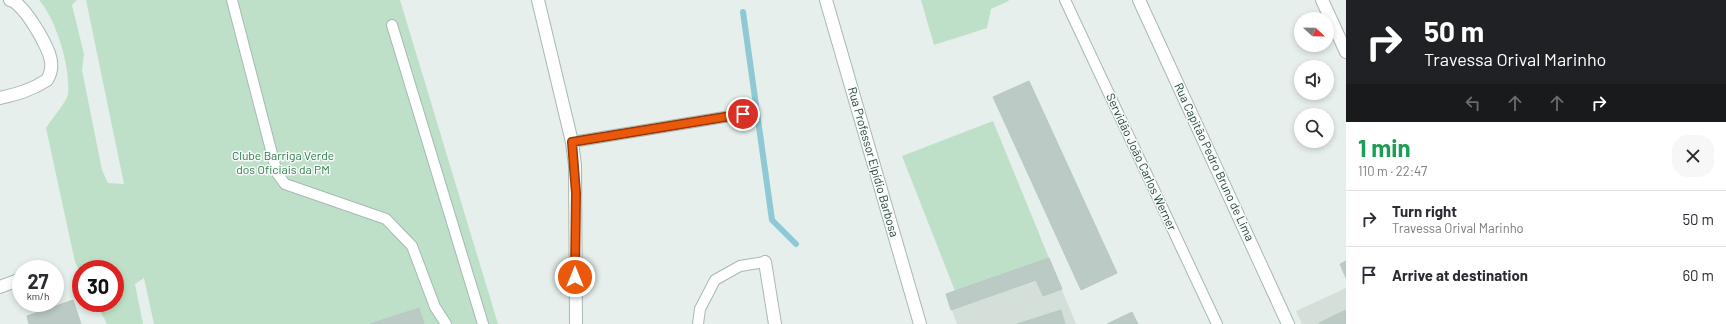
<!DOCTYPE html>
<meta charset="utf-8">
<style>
:root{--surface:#fff;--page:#f7f7f7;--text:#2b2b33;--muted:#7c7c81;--line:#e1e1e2}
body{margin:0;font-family:Barlow,sans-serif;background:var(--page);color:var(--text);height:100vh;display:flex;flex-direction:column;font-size:15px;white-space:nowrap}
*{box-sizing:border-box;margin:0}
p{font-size:13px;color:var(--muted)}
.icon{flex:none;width:22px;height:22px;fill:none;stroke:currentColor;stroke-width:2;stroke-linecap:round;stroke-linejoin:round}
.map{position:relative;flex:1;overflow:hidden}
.drawer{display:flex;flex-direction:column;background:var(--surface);width:380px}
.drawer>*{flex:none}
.hud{background:#202124;color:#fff;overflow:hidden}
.needle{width:26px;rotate:112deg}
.buttons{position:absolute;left:1294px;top:12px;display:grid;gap:8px}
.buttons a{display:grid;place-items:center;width:40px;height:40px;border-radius:50%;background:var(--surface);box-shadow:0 2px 6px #0003;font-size:20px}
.speed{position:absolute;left:12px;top:260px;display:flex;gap:8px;font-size:20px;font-weight:700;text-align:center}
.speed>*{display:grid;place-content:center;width:52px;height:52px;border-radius:50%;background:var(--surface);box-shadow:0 2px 6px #0003;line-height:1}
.speed small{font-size:10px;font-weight:400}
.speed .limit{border:6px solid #d22;background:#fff;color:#111}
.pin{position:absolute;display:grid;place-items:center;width:34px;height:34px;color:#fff;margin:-17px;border:2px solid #fff;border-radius:50%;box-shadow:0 1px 4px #0007}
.me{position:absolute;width:44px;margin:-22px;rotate:0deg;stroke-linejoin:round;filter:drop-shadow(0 0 3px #0008)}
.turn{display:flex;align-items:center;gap:14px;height:84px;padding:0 12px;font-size:18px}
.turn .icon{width:52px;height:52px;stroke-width:2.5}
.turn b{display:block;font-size:28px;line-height:34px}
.lanes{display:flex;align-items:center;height:38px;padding:0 12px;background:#0003;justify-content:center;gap:20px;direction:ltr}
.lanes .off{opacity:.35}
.round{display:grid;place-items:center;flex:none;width:42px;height:42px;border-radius:16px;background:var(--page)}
.headline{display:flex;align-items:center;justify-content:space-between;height:68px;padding:0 12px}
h1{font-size:24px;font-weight:700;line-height:30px;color:#1e9e55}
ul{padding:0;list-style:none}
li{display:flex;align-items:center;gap:12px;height:56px;padding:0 12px;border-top:1px solid var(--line)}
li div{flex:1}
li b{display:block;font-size:15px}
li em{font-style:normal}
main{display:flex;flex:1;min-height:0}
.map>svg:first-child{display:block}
</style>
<main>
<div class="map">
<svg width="1346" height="324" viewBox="0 0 1346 324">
<rect width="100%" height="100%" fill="#e6efeb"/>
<!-- built -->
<g fill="#d4dfda">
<path d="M1049,258L1076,324H957L946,294Z"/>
<path d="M1346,288V324H1302L1296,311Z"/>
</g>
<!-- green -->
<g fill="#bfe0c8">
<path d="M39,0H77L72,5L84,54L82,70L102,170L108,183L124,184L86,0H400L498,324H154L144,278L135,284L143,324H107L96,303H115V269H81V274L75,262L46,128C51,120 67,101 68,94C71,68 56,19 39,0Z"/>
<path d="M921,0H1008L1009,1L991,9L987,28L934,45Z"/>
<path d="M993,121L1049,258L955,291L902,156Z"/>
</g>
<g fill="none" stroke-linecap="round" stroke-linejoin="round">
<!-- stream -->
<path stroke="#8ec9d4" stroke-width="6" d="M743,12L772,220L796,244"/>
</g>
<!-- building -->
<g fill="#bbcac4" stroke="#b8c9c2">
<path d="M1029,81L1117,273L1081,290L993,97Z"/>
<path d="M1049,258L1062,289L1043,296L1036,280L951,310L946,294Z"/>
<path d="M1346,261V278L1340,264Z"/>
<path d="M73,300L81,324H29L27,316Z"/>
<path d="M419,308L424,324H370Z"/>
<path d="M1061,310L1065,324H1017Z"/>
<path d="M1346,310V324H1319V323Z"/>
<path d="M1132,312L1138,324H1107Z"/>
</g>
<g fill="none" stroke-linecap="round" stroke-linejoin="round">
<!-- lane casing -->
<g stroke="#a8b8b2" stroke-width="12">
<g id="lane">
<path d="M232,0L277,173L285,184L386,219L412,246L435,307L446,324"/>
<path d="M1065,0L1217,324"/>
<path d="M392,25L483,324"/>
<path d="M572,142L743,114"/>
<path d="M698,324L700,309L715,280L740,266L765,262"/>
</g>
</g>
<!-- street casing -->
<g stroke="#a8b8b2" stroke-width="14">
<g id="street">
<path d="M538,0L572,142L575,165L576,324"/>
<path d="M826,0L920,324"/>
<path d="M1139,0L1288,324"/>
<path d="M1322,0L1346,52"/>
<path d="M0,98C17,94 32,90 47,80C50,75 52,68 51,62C50,48 23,2 10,0"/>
<path d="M765,262L775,324"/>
<path d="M0,287L21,279"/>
</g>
</g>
<!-- lane -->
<use href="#lane" stroke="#fff" stroke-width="10"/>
<!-- street -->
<use href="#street" stroke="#fff" stroke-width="12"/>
</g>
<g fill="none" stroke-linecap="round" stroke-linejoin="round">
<!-- route casing -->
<g stroke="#983908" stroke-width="10">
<path id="route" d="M575,277L576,193L572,142L743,114"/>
</g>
<!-- route -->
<use href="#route" stroke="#ea580c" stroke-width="7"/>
</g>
<g text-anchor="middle" stroke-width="3" stroke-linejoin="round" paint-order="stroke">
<!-- park labels -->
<g font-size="12" fill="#2d7a4b" stroke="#f7fbf9">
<text x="283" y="160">Clube Barriga Verde<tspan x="283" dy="14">dos Oficiais da PM</tspan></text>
</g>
<!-- street labels -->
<g font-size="12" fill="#24423a" stroke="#f7fbf9">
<text transform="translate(873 162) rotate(74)" y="4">Rua Professor Elpídio Barbosa</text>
<text transform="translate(1141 162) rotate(65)" y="4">Servidão João Carlos Werner</text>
<text transform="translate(1214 162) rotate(65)" y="4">Rua Capitão Pedro Bruno de Lima</text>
</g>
</g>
</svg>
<div class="buttons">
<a><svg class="needle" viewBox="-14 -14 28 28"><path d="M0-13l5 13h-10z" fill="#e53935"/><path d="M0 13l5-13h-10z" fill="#7c7c81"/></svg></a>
<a><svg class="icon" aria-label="sound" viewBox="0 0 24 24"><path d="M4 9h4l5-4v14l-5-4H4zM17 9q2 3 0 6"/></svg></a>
<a><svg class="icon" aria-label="search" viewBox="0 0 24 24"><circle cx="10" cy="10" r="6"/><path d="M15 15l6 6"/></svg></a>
</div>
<div class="speed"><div>27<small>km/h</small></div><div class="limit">30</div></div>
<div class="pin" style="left:743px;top:114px;background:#d93025"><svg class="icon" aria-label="arrive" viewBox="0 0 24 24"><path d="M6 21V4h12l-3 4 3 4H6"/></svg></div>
<svg class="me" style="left:575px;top:277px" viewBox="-20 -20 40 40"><circle r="17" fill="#ea580c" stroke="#fff" stroke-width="3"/><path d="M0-11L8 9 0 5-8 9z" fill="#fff"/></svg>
</div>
<section class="drawer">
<div class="hud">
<div class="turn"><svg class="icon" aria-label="right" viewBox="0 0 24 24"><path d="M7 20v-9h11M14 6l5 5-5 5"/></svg><div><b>50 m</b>Travessa Orival Marinho</div></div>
<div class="lanes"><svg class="icon off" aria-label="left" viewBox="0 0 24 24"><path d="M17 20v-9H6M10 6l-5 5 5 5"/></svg><svg class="icon off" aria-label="ahead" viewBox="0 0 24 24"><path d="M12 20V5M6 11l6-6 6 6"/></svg><svg class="icon off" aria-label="ahead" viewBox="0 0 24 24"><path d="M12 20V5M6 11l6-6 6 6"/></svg><svg class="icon" aria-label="right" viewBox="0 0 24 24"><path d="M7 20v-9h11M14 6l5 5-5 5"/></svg></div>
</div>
<div class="headline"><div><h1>1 min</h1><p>110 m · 22:47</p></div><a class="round"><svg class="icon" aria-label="close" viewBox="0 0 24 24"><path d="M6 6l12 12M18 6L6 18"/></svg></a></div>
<ul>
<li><svg class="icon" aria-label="right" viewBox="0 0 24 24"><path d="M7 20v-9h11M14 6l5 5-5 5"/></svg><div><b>Turn right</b><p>Travessa Orival Marinho</p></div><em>50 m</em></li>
<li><svg class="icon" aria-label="arrive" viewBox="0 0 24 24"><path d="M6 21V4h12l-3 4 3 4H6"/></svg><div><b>Arrive at destination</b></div><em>60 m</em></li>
</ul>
</section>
</main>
